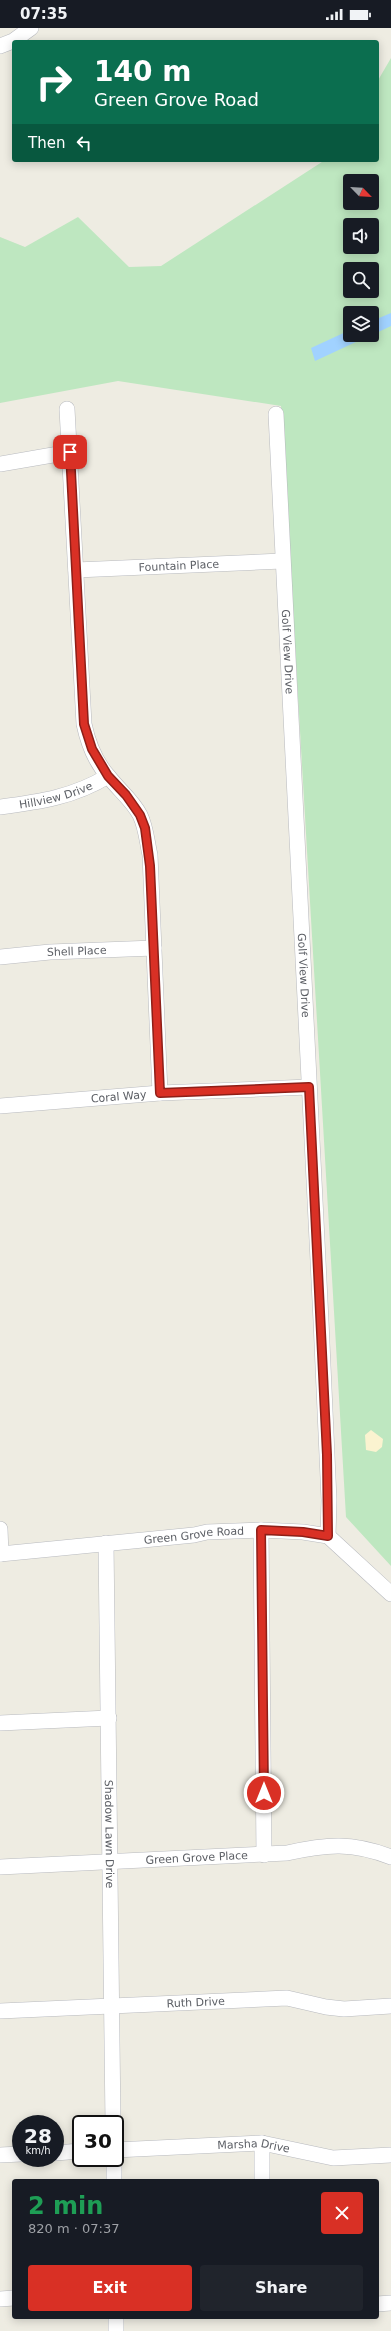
<!DOCTYPE html>
<meta charset="utf-8">
<style>
:root{--surface:#171b24;--page:#20242c;--text:#f1f3f6;--muted:#9ea1a6;--accent:#d93025}
body{margin:0;font-family:"DejaVu Sans",sans-serif;background:var(--page);color:var(--text);height:100vh;display:flex;flex-direction:column;font-size:15px;white-space:nowrap}
*{box-sizing:border-box;margin:0}
p{font-size:13px;color:var(--muted)}
.icon{flex:none;width:22px;height:22px;fill:none;stroke:currentColor;stroke-width:2;stroke-linecap:round;stroke-linejoin:round}
.map{position:relative;flex:1;overflow:hidden}
.side{position:absolute;left:12px;top:2151px;width:367px;height:140px;display:flex;flex-direction:column;background:var(--surface);border-radius:4px;box-shadow:0 2px 10px #0003}
.side>*{flex:none}
.guide{position:absolute;left:12px;top:12px;width:367px;height:122px;border-radius:4px;box-shadow:0 2px 10px #0003;background:#0b6e4f;color:#fff;overflow:hidden}
.needle{width:26px;rotate:115deg}
.tools{position:absolute;left:343px;top:146px;display:grid;gap:8px}
.tools a{display:grid;place-items:center;width:36px;height:36px;border-radius:4px;background:var(--surface);box-shadow:0 2px 10px #0003;font-size:20px}
.speed{position:absolute;left:12px;top:2087px;display:flex;gap:8px;font-size:20px;font-weight:700;text-align:center}
.speed>*{display:grid;place-content:center;width:52px;height:52px;border-radius:50%;background:var(--surface);box-shadow:0 2px 10px #0003;line-height:1}
.speed small{font-size:10px;font-weight:400}
.speed .limit{border:2px solid #111;border-radius:6px;background:#fff;color:#111}
.pin{position:absolute;display:grid;place-items:center;width:34px;height:34px;color:#fff;margin:-17px;border-radius:8px;box-shadow:0 2px 6px #0006}
.me{position:absolute;width:44px;margin:-22px;rotate:0deg;stroke-linejoin:round;filter:drop-shadow(0 0 3px #0008)}
.turn{display:flex;align-items:center;gap:14px;height:84px;padding:0 16px;font-size:18px}
.turn .icon{width:52px;height:52px;stroke-width:2.5}
.turn b{display:block;font-size:28px;line-height:34px}
.then{display:flex;align-items:center;height:38px;padding:0 16px;background:#0003;gap:8px;font-size:15px}
.round{display:grid;place-items:center;flex:none;width:42px;height:42px;border-radius:4px;background:var(--page)}
.headline{display:flex;align-items:center;justify-content:space-between;height:68px;padding:0 16px}
h1{font-size:24px;font-weight:600;line-height:30px;color:#1e9e55}
.action{display:flex;gap:8px;margin-top:auto;padding:8px 16px}
.action a{flex:1;height:46px;border-radius:4px;background:var(--accent);color:#fff;font-size:16px;font-weight:600;line-height:46px;text-align:center}
.action a+a{background:var(--page);color:var(--text)}
.status{display:flex;justify-content:space-between;align-items:center;height:28px;padding:0 20px;background:var(--surface);direction:ltr}
.status svg{height:11px;fill:currentColor}
.map>svg:first-child{display:block}
</style>
<div class="status"><b>07:35</b><svg viewBox="0 0 49 12"><path d="M0 12V9h3v3zM5 12V6h3v6zM10 12V3h3v9zM15 12V0h3v12zM26 1h20v11H26zM47 4h2v5h-2z"/></svg></div>
<div class="map">
<svg width="391" height="2303" viewBox="0 0 391 2303">
<rect width="100%" height="100%" fill="#eeece2"/>
<!-- green -->
<path fill="#bee7c0" fill-rule="evenodd" d="M391,30V1538L346,1489L281,378L118,353L0,375V209L25,219L78,189L129,239L161,238L325,132H377V54ZM350,153H372V175H350ZM350,197H372V219H350ZM350,241H372V263H350ZM350,285H372V307H350Z"/>
<!-- sand -->
<path fill="#fbf3d0" d="M371,1402L383,1411L382,1419L376,1424L366,1422L365,1407Z"/>
<!-- water -->
<g fill="#a1d2ff">
<path d="M391,285V298L372,307V293Z"/>
<path d="M350,302V307H371L315,333L311,320Z"/>
</g>
<g fill="none" stroke-linecap="round" stroke-linejoin="round">
<!-- minor casing -->
<g stroke="#b8babf" stroke-width="16">
<g id="minor">
<path d="M0,18L13,13L31,0"/>
<path d="M67,381L84,696C88,715 96,735 109,749C119,762 133,773 140,787C146,799 147,814 150,827L160,1065"/>
<path id="s1" d="M276,386L321,1293L329,1472L328,1508"/>
<path d="M0,436L70,424"/>
<path id="s2" d="M76,542L282,533"/>
<path id="s3" d="M0,779C39,774 74,769 108,748"/>
<path id="s4" d="M0,929L50,924L154,920"/>
<path id="s5" d="M0,1078L160,1065L309,1059"/>
<path d="M0,1501L1,1526"/>
<path d="M261,1502L264,1827"/>
<path id="s6" d="M106,1515L113,2096"/>
<path id="s7" d="M0,1526L194,1507L207,1504L261,1502L303,1504L328,1508L391,1566"/>
<path d="M0,1695L109,1690"/>
<path id="s8" d="M0,1839L287,1825C327,1816 352,1814 391,1829"/>
<path id="s9" d="M0,1983L287,1970L326,1979L344,1981L391,1978"/>
<path d="M262,2115V2153"/>
<path id="s10" d="M115,2122L262,2115L333,2130L391,2127"/>
<path d="M55,2125L81,2123"/>
<path d="M0,2127L21,2126"/>
<path d="M114,2130V2153"/>
<path d="M0,2271L14,2270"/>
<path d="M377,2276L391,2275"/>
<path d="M116,2289V2303"/>
</g>
</g>
<!-- minor -->
<use href="#minor" stroke="#fff" stroke-width="15"/>
</g>
<g fill="none" stroke-linecap="round" stroke-linejoin="round">
<!-- route casing -->
<g stroke="#8d1f18" stroke-width="10">
<path id="route" d="M70,424L84,696L92,721L108,748L126,767L140,787L145,800L150,838L160,1065L309,1059L327,1427L328,1508L303,1504L261,1502L264,1765"/>
</g>
<!-- route -->
<use href="#route" stroke="#d93025" stroke-width="7"/>
</g>
<g text-anchor="middle" stroke-width="3.5" stroke-linejoin="round" paint-order="stroke">
<!-- street labels -->
<g font-size="11" fill="#5b5e64" stroke="#fff">
<text dy="4" stroke="none"><textPath href="#s2" startOffset="103">Fountain Place</textPath></text>
<text dy="4" stroke="none"><textPath href="#s1" startOffset="238">Golf View Drive</textPath></text>
<text dy="4" stroke="none"><textPath href="#s3" startOffset="57">Hillview Drive</textPath></text>
<text dy="4" stroke="none"><textPath href="#s4" startOffset="77">Shell Place</textPath></text>
<text dy="4" stroke="none"><textPath href="#s1" startOffset="562">Golf View Drive</textPath></text>
<text dy="4" stroke="none"><textPath href="#s5" startOffset="119">Coral Way</textPath></text>
<text dy="4" stroke="none"><textPath href="#s7" startOffset="195">Green Grove Road</textPath></text>
<text dy="4" stroke="none"><textPath href="#s6" startOffset="291">Shadow Lawn Drive</textPath></text>
<text dy="4" stroke="none"><textPath href="#s8" startOffset="197">Green Grove Place</textPath></text>
<text dy="4" stroke="none"><textPath href="#s9" startOffset="196">Ruth Drive</textPath></text>
<text dy="4" stroke="none"><textPath href="#s10" startOffset="139">Marsha Drive</textPath></text>
</g>
</g>
</svg>
<div class="tools">
<a><svg class="needle" viewBox="-14 -14 28 28"><path d="M0-13l5 13h-10z" fill="#e53935"/><path d="M0 13l5-13h-10z" fill="#9ea1a6"/></svg></a>
<a><svg class="icon" aria-label="sound" viewBox="0 0 24 24"><path d="M4 9h4l5-4v14l-5-4H4zM17 9q2 3 0 6"/></svg></a>
<a><svg class="icon" aria-label="search" viewBox="0 0 24 24"><circle cx="10" cy="10" r="6"/><path d="M15 15l6 6"/></svg></a>
<a><svg class="icon" aria-label="layers" viewBox="0 0 24 24"><path d="M12 4l9 5-9 5-9-5zM3 14l9 5 9-5"/></svg></a>
</div>
<div class="speed"><div>28<small>km/h</small></div><div class="limit">30</div></div>
<div class="pin" style="left:70px;top:424px;background:#d93025"><svg class="icon" aria-label="arrive" viewBox="0 0 24 24"><path d="M6 21V4h12l-3 4 3 4H6"/></svg></div>
<svg class="me" style="left:264px;top:1765px" viewBox="-20 -20 40 40"><circle r="17" fill="#d93025" stroke="#fff" stroke-width="3"/><path d="M0-11L8 9 0 5-8 9z" fill="#fff"/></svg>
<div class="guide">
<div class="turn"><svg class="icon" aria-label="right" viewBox="0 0 24 24"><path d="M7 20v-9h11M14 6l5 5-5 5"/></svg><div><b>140 m</b>Green Grove Road</div></div>
<div class="then">Then<svg class="icon" aria-label="left" viewBox="0 0 24 24"><path d="M17 20v-9H6M10 6l-5 5 5 5"/></svg></div>
</div>
<section class="side">
<div class="headline"><div><h1>2 min</h1><p>820 m · 07:37</p></div><a class="round" style="background:#d93025;color:#fff"><svg class="icon" aria-label="close" viewBox="0 0 24 24"><path d="M6 6l12 12M18 6L6 18"/></svg></a></div>
<div class="action"><a>Exit</a><a>Share</a></div>
</section>
</div>
